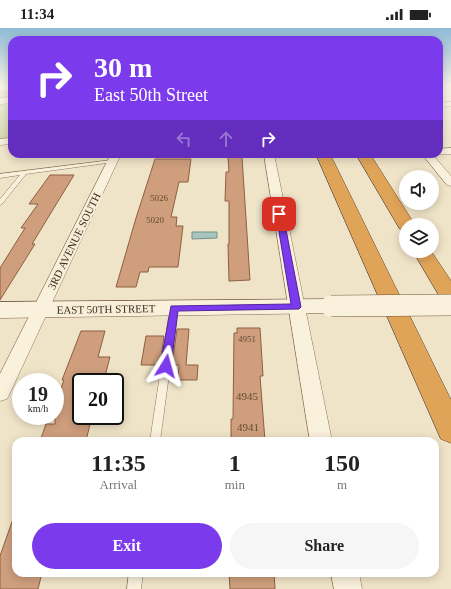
<!DOCTYPE html>
<style>
:root{--surface:#fff;--page:#f6f6f6;--text:#222;--muted:#767676;--accent:#7c3aed}
body{margin:0;font-family:Georgia,serif;background:var(--page);color:var(--text);height:100vh;display:flex;flex-direction:column;font-size:15px;white-space:nowrap}
*{box-sizing:border-box;margin:0}
p{font-size:13px;color:var(--muted)}
.icon{flex:none;width:22px;height:22px;fill:none;stroke:currentColor;stroke-width:2;stroke-linecap:round;stroke-linejoin:round}
.map{position:relative;flex:1;overflow:hidden}
.details{position:absolute;left:12px;top:409px;width:427px;height:140px;display:flex;flex-direction:column;background:var(--surface);border-radius:12px;box-shadow:0 2px 10px #0003}
.details>*{flex:none}
.top-card{position:absolute;left:8px;top:8px;width:435px;height:122px;border-radius:12px;box-shadow:0 2px 10px #0003;background:#7c3aed;color:#fff;overflow:hidden}
.fabs{position:absolute;left:399px;top:142px;display:grid;gap:8px}
.fabs a{display:grid;place-items:center;width:40px;height:40px;border-radius:50%;background:var(--surface);box-shadow:0 2px 10px #0003;font-size:20px}
.speed{position:absolute;left:12px;top:345px;display:flex;gap:8px;font-size:20px;font-weight:700;text-align:center}
.speed>*{display:grid;place-content:center;width:52px;height:52px;border-radius:50%;background:var(--surface);box-shadow:0 2px 10px #0003;line-height:1}
.speed small{font-size:10px;font-weight:400}
.speed .limit{border:2px solid #111;border-radius:6px;background:#fff;color:#111}
.pin{position:absolute;display:grid;place-items:center;width:34px;height:34px;color:#fff;margin:-17px;border-radius:8px;box-shadow:0 2px 6px #0006}
.me{position:absolute;width:44px;margin:-22px;rotate:8deg;stroke-linejoin:round;filter:drop-shadow(0 0 3px #0008)}
.turn{display:flex;align-items:center;gap:14px;height:84px;padding:0 20px;font-size:18px}
.turn .icon{width:52px;height:52px;stroke-width:2.5}
.turn b{display:block;font-size:28px;line-height:34px}
.lanes{display:flex;align-items:center;height:38px;padding:0 20px;background:#0003;justify-content:center;gap:20px;direction:ltr}
.lanes .off{opacity:.35}
.eta{display:flex;justify-content:space-evenly;align-items:center;height:68px;text-align:center}
.eta b{font-size:24px;font-weight:700;line-height:28px}
.button{display:flex;gap:8px;margin-top:auto;padding:8px 20px}
.button a{flex:1;height:46px;border-radius:24px;background:var(--accent);color:#fff;font-size:16px;font-weight:700;line-height:46px;text-align:center}
.button a+a{background:var(--page);color:var(--text)}
.status{display:flex;justify-content:space-between;align-items:center;height:28px;padding:0 20px;background:var(--surface);direction:ltr}
.status svg{height:11px;fill:currentColor}
.map>svg:first-child{display:block}
</style>
<div class="status"><b>11:34</b><svg viewBox="0 0 49 12"><path d="M0 12V9h3v3zM5 12V6h3v6zM10 12V3h3v9zM15 12V0h3v12zM26 1h20v11H26zM47 4h2v5h-2z"/></svg></div>
<div class="map">
<svg width="451" height="561" viewBox="0 0 451 561">
<rect width="100%" height="100%" fill="#f0e4c8"/>
<!-- green -->
<path fill="#c9cf9b" d="M12,61V116L0,117V62Z"/>
<!-- water -->
<path fill="#a9c4bc" stroke="#6f938a" d="M192,204H217V210L192,211Z"/>
<!-- building -->
<g fill="#cf9f7d" stroke="#8d5f41">
<path d="M228,129H242L250,252L229,253L228,216H229V173H225L226,144H229Z"/>
<path d="M155,131H191L188,154H179L171,189H177L176,198H183L178,239H149L148,244H140L136,259H116L136,190Z"/>
<path d="M50,147H74L32,216H35L0,272V240L25,200H21L38,176H29Z"/>
<path d="M237,300H260L263,348H260L265,413H231V391H233L234,305H237Z"/>
<path d="M177,301H189L186,337H198L197,352H178L179,337H172Z"/>
<path d="M81,303H105L98,329H110L104,352H81V396H90L86,413H40L46,396H55V377L64,352H62Z"/>
<path d="M146,308H164L160,337H141Z"/>
<path d="M14,488L16,489V545H42L38,561H0V528Z"/>
<path d="M229,545H274L275,561H230Z"/>
</g>
<g fill="none" stroke-linecap="round" stroke-linejoin="round">
<!-- lane casing -->
<g stroke="#8d765c" stroke-width="1">
<g id="lane">
<path d="M112,132L114,133V134L26,146L2,176L0,177V171L20,147L0,150V146Z"/>
<path d="M174,277L178,280L160,413H150L170,280Z"/>
<path d="M129,545H143L141,561H127Z"/>
</g>
</g>
<!-- street casing -->
<g stroke="#8d765c" stroke-width="1">
<g id="street">
<rect x="0" y="58" width="12" height="4"/>
<path d="M451,74V78L439,79V75Z"/>
<path d="M12,110V116L0,117V111Z"/>
<path d="M451,120V126H436H439V121Z"/>
<path d="M111,126H121L10,365L7,371L0,373V346Z"/>
<path d="M264,126H274L332,413H310Z"/>
<path d="M422,126H432L451,148V158L447,157Z"/>
<path d="M331,545H359L362,561H334Z"/>
</g>
</g>
<!-- secondary casing -->
<g stroke="#6f573f" stroke-width="1">
<g id="secondary">
<path d="M12,69V75L0,76V70Z"/>
<path d="M331,271L339,273L342,278L339,283L331,285L0,290V274Z"/>
</g>
</g>
<!-- highway casing -->
<g stroke="#5b4430" stroke-width="1">
<g id="highway">
<path d="M316,126H330L451,372V415L441,411Z"/>
<path d="M356,126H370L415,197H406V202L400,201Z"/>
<path d="M413,223H431L451,253V276L443,274Z"/>
</g>
</g>
<!-- lane -->
<use href="#lane" fill="#faf1dc" fill-rule="evenodd"/>
<!-- street -->
<use href="#street" fill="#faf1dc" fill-rule="evenodd"/>
<!-- secondary -->
<use href="#secondary" fill="#faf1dc" fill-rule="evenodd"/>
<!-- highway -->
<use href="#highway" fill="#e0a458" fill-rule="evenodd"/>
<!-- secondary-bridge casing -->
<g stroke="#6f573f" stroke-width="22" stroke-linecap="butt">
<path id="secondary-bridge" d="M331,278L451,277"/>
</g>
<!-- secondary-bridge -->
<use href="#secondary-bridge" stroke="#faf1dc" stroke-width="21"/>
</g>
<!-- sky -->
<linearGradient id="sky" x2="0" y2="1"><stop stop-color="#8fbad6"/><stop offset="0.42" stop-color="#f8f3e6"/><stop offset="1" stop-color="#f8f3e6" stop-opacity="0"/></linearGradient>
<rect width="451" height="136" fill="url(#sky)"/>
<!-- route -->
<path fill="#7c3aed" stroke="#51269a" d="M279,184L283,186L301,279L299,281L178,283L171,338L169,341L166,343L162,341L160,338L171,278L291,276L276,186Z"/>
<g text-anchor="middle" stroke-width="4" stroke-linejoin="round" paint-order="stroke">
<!-- number labels -->
<g font-size="9" fill="#624a37">
<text x="159" y="173">5026</text>
<text x="155" y="195">5020</text>
<text x="247" y="314">4951</text>
</g>
<!-- street labels -->
<g font-size="11" fill="#3d2e20" stroke="#f7eed8">
<text transform="translate(74 213) rotate(-64)" y="4">3RD AVENUE SOUTH</text>
<text transform="translate(106 281) rotate(-1)" y="4">EAST 50TH STREET</text>
</g>
<!-- near-number labels -->
<g font-size="11" fill="#624a37">
<text x="247" y="372">4945</text>
<text x="248" y="403">4941</text>
</g>
</g>
</svg>
<div class="fabs">
<a><svg class="icon" aria-label="sound" viewBox="0 0 24 24"><path d="M4 9h4l5-4v14l-5-4H4zM17 9q2 3 0 6"/></svg></a>
<a><svg class="icon" aria-label="layers" viewBox="0 0 24 24"><path d="M12 4l9 5-9 5-9-5zM3 14l9 5 9-5"/></svg></a>
</div>
<div class="speed"><div>19<small>km/h</small></div><div class="limit">20</div></div>
<div class="pin" style="left:279px;top:186px;background:#d93025"><svg class="icon" aria-label="arrive" viewBox="0 0 24 24"><path d="M6 21V4h12l-3 4 3 4H6"/></svg></div>
<svg class="me" style="left:166px;top:338px" viewBox="-20 -20 40 40"><path d="M0-17L14 15 0 8-14 15z" fill="#7c3aed" stroke="#fff" stroke-width="4"/></svg>
<div class="top-card">
<div class="turn"><svg class="icon" aria-label="right" viewBox="0 0 24 24"><path d="M7 20v-9h11M14 6l5 5-5 5"/></svg><div><b>30 m</b>East 50th Street</div></div>
<div class="lanes"><svg class="icon off" aria-label="left" viewBox="0 0 24 24"><path d="M17 20v-9H6M10 6l-5 5 5 5"/></svg><svg class="icon off" aria-label="ahead" viewBox="0 0 24 24"><path d="M12 20V5M6 11l6-6 6 6"/></svg><svg class="icon" aria-label="right" viewBox="0 0 24 24"><path d="M7 20v-9h11M14 6l5 5-5 5"/></svg></div>
</div>
<section class="details">
<div class="eta">
<div><b>11:35</b><p>Arrival</p></div>
<div><b>1</b><p>min</p></div>
<div><b>150</b><p>m</p></div>
</div>
<div class="button"><a>Exit</a><a>Share</a></div>
</section>
</div>
